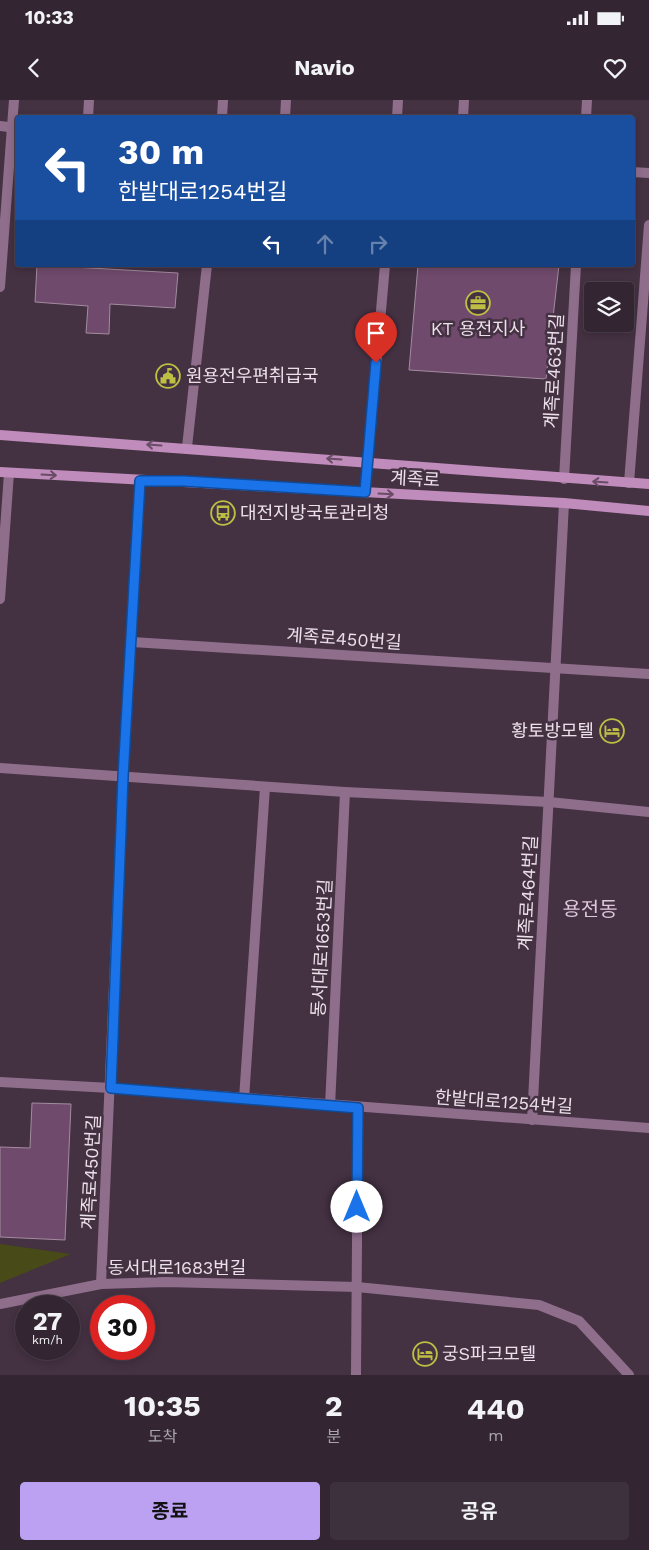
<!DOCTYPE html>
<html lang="ko">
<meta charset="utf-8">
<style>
:root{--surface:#332532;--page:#3e313e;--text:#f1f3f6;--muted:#a9a5ac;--line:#4e424d;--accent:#bca0f2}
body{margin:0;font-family:"Work Sans","Noto Sans KR",sans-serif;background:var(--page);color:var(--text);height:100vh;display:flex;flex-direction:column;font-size:19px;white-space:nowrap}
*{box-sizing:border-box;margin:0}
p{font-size:16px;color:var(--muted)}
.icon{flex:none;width:28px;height:28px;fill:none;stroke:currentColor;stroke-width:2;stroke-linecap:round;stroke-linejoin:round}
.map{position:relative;height:1275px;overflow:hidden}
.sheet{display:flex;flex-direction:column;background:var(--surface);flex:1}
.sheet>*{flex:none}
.guide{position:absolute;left:15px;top:15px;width:620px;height:152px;border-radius:5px;box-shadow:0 2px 8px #0003,0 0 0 1px var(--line);background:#1a4fa0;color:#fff;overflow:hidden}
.controls{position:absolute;left:584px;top:182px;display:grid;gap:10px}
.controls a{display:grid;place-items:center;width:50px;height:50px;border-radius:5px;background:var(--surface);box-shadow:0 2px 8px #0003,0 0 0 1px var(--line);font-size:25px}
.speed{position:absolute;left:15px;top:1195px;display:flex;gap:10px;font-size:25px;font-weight:700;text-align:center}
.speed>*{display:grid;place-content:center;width:65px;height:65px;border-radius:50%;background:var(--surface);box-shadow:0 2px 8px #0003,0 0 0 1px var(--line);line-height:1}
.speed small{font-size:12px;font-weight:400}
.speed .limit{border:8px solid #d22;background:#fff;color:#111}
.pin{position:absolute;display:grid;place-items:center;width:42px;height:42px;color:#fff;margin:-51px -21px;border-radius:50% 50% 50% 0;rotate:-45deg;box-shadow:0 0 5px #0007}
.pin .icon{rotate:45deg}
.me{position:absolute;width:55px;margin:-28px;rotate:0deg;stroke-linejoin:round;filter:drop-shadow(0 0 4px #0008)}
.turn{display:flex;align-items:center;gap:18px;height:105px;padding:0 20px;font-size:22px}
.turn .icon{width:65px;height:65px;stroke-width:2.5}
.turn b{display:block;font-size:35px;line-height:42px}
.lanes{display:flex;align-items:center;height:48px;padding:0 20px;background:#0003;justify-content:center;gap:25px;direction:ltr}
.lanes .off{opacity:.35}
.eta{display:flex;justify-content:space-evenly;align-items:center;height:85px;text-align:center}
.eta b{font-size:30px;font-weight:700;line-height:35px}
.button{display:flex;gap:10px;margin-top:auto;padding:10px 20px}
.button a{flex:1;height:58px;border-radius:5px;background:var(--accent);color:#111;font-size:20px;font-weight:700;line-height:58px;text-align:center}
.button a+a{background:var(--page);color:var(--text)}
.status{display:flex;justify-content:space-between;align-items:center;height:35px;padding:0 25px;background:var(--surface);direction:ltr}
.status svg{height:14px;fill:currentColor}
header{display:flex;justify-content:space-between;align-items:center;height:65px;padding:0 20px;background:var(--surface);font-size:22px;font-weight:700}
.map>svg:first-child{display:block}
</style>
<div class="status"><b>10:33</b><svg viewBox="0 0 49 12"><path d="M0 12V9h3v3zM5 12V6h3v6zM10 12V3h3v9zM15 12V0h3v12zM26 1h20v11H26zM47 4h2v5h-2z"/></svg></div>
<header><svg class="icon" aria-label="back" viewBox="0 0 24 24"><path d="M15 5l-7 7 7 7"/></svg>Navio<svg class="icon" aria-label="heart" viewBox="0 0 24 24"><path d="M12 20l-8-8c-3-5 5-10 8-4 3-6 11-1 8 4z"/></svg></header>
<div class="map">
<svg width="649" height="1275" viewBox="0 0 649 1275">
<rect width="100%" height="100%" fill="#443142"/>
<!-- green -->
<path fill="#484a18" d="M0,1144L71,1154L0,1183Z"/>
<!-- building -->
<g fill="#704a6c" stroke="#a38ca0">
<path d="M37,165L178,173L175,208L110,204L109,234L86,233L88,206L35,202Z"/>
<path d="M418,165H559L546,279L409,270Z"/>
<path d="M32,1003L71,1004L65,1140L0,1137V1047L30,1048Z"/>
</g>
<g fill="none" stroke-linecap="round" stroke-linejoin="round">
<!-- service -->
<g stroke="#8f6e8c" stroke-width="10">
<path d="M88,18L89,0"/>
<path d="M285,18L286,0"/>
<path d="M463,18L464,0"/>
<path d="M629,383L649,125"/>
<path d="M132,542L649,574"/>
<path d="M244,999L265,687"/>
<path d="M330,1006L345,692"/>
</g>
<!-- minor -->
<g stroke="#8f6e8c" stroke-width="10">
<path d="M222,18L223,0"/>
<path d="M397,18L398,0"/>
<path d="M586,18L587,0"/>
<path d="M0,26L17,28"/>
<path d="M632,72L649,73"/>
<path d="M0,187L14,0"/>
<path d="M187,347L207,165"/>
<path d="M564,379L576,165"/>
<path d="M365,393L385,165"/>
<path d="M0,499L9,373"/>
<path d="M0,668L345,692L549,702L649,712"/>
<path d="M0,982L111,988L649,1028"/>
<path d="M532,1020L564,403"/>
<path d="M101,1184L123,677L140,381"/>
<path d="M0,1204L101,1184L166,1182L357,1187L539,1205L579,1221L629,1275"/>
<path d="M356,1275L358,1008"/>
</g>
<!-- secondary -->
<g stroke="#c08cbb" stroke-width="10">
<path d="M0,335L649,384"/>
<path d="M0,372L564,403L649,411"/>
</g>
</g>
<!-- one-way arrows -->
<defs><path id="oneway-shaft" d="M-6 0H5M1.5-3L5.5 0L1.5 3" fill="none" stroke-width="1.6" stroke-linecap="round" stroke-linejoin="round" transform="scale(1.25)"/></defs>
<g stroke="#694c66">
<use href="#oneway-shaft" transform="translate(154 345) rotate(-176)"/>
<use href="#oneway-shaft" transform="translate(334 359) rotate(-176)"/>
<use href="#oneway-shaft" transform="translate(49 375) rotate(3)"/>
<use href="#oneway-shaft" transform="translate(600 382) rotate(-176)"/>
<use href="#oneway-shaft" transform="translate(386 394) rotate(3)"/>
</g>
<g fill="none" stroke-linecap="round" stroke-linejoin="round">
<!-- route casing -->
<g stroke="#114b97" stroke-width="12">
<path id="route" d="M357,1107L358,1008L111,988L123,677L140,381H184L365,392L376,263"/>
</g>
<!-- route -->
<use href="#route" stroke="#1a73e8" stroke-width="9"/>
</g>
<!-- icons -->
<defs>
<g id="office-ring" transform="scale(1.25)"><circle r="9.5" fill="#443142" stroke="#bcbf43" stroke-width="1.5"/><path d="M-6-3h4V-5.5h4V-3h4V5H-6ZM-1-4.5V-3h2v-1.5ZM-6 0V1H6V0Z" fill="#bcbf43"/></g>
<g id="civic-ring" transform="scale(1.25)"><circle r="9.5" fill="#443142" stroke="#bcbf43" stroke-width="1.5"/><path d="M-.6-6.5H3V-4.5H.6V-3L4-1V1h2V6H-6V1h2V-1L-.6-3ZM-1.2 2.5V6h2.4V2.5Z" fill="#bcbf43"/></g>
<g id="bus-ring" transform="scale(1.25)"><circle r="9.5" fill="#443142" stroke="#bcbf43" stroke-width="1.5"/><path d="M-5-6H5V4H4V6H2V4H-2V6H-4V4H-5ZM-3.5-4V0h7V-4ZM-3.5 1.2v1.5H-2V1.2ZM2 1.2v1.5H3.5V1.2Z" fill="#bcbf43"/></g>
<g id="hotel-ring" transform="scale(1.25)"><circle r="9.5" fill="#443142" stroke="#bcbf43" stroke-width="1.5"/><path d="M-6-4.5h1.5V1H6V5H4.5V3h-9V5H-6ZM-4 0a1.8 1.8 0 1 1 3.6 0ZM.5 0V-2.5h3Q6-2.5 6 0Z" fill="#bcbf43"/></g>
</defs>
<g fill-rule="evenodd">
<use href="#office-ring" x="478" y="203"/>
<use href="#civic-ring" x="168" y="276"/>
<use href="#bus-ring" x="223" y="413"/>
<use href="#hotel-ring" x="612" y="631"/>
<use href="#hotel-ring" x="425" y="1254"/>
</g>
<g text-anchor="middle" stroke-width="5" stroke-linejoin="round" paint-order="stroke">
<!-- poi labels -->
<g font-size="18" fill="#ebdfea" stroke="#443142" text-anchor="start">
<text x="478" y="235" text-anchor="middle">KT 용전지사</text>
<text x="186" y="282">원용전우편취급국</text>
<text x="240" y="419">대전지방국토관리청</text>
<text x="594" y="637" text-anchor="end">황토방모텔</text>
<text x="442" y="1260">궁S파크모텔</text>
</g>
<!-- street labels -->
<g font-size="18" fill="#ebdfea" stroke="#443142">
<text transform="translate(554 271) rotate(-87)" y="6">계족로463번길</text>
<text transform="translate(415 379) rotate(3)" y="6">계족로</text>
<text transform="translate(344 539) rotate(4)" y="6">계족로450번길</text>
<text transform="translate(528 793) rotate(-87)" y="6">계족로464번길</text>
<text transform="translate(322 848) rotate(-87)" y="6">동서대로1653번길</text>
<text transform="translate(504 1002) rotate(4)" y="6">한밭대로1254번길</text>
<text transform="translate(91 1072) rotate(-87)" y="6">계족로450번길</text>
<text x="177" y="1174">동서대로1683번길</text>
</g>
<!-- quarter labels -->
<g font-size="20" fill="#dec6db" stroke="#443142">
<text x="590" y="816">용전동</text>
</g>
</g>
</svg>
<div class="controls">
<a><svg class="icon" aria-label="layers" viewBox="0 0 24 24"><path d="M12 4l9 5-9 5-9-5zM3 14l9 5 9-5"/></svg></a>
</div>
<div class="speed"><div>27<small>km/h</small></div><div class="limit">30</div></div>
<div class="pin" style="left:376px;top:263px;background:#d93025"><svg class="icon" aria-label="arrive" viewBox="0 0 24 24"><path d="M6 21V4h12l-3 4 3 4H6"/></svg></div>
<svg class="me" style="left:357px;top:1107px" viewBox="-20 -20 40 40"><circle r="19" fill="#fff"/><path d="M0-13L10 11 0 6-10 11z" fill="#1a73e8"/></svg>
<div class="guide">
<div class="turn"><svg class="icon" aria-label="left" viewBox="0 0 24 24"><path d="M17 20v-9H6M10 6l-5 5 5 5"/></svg><div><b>30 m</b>한밭대로1254번길</div></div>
<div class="lanes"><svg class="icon" aria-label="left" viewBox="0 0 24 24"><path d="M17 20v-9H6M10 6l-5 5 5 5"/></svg><svg class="icon off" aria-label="ahead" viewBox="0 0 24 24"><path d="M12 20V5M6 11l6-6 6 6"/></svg><svg class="icon off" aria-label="right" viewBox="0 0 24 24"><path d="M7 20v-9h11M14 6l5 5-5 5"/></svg></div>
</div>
</div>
<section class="sheet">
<div class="eta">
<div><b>10:35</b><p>도착</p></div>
<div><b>2</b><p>분</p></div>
<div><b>440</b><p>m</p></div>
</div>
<div class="button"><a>종료</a><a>공유</a></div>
</section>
